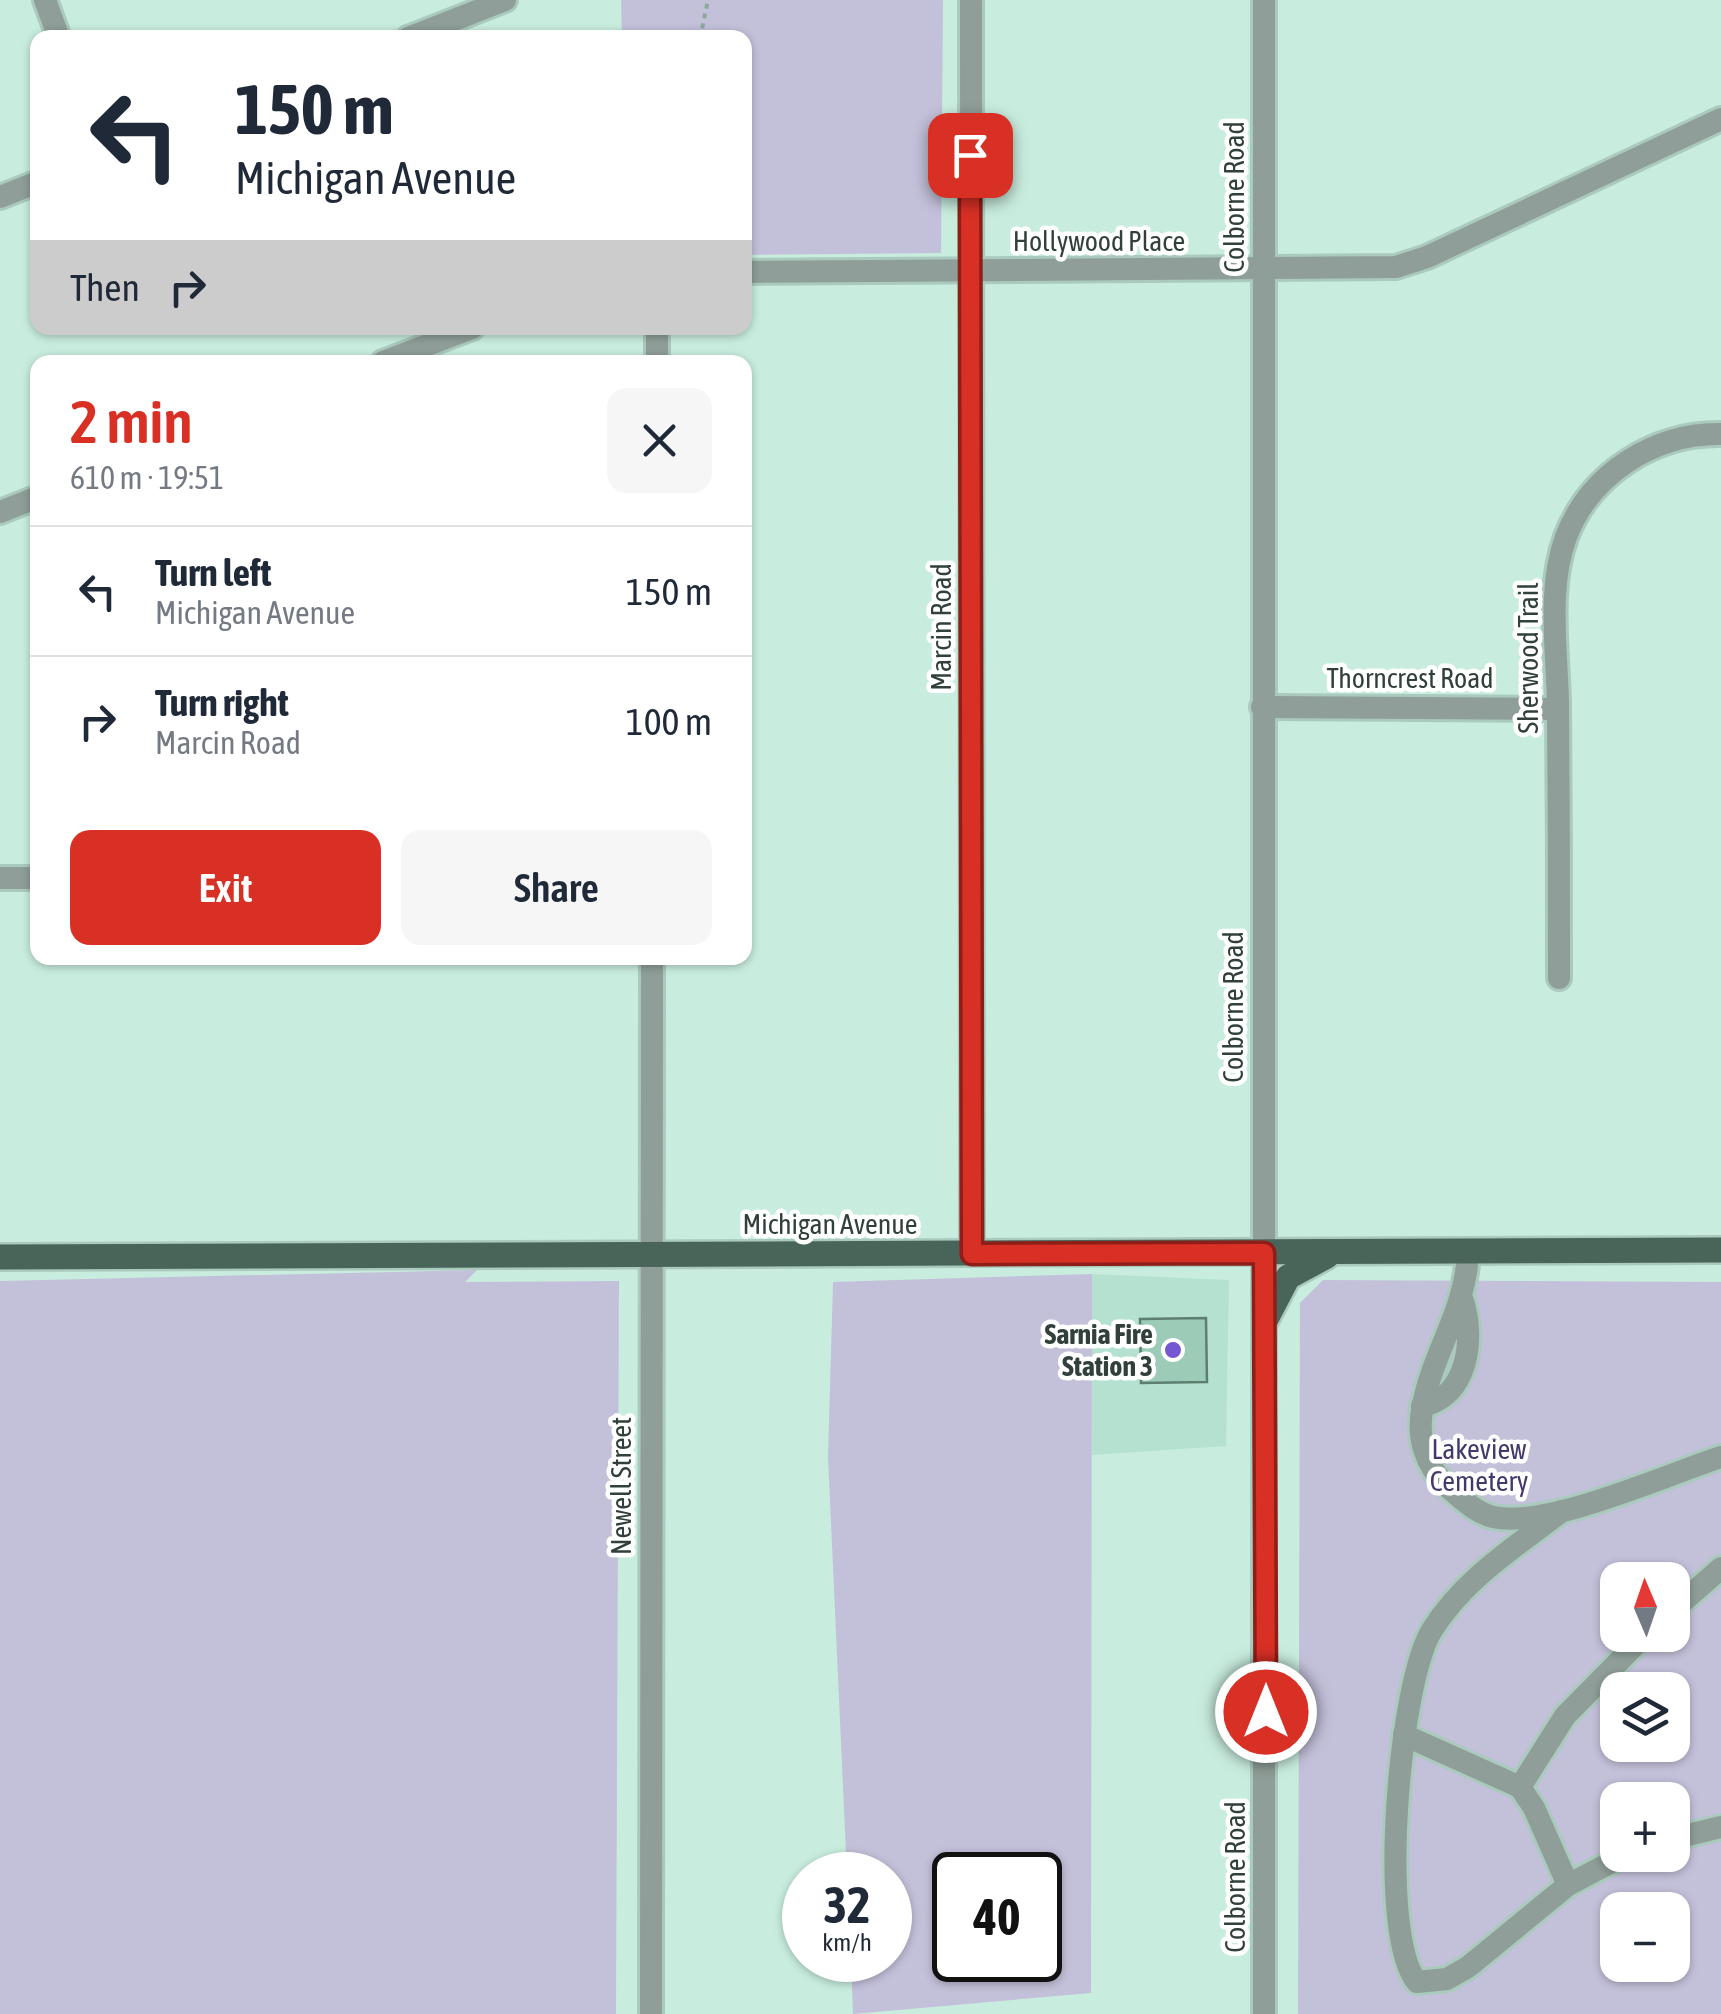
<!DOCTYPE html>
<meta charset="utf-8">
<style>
:root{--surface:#fff;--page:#f6f6f7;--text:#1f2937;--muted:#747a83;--line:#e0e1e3;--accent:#d93025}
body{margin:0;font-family:"Asap Condensed",sans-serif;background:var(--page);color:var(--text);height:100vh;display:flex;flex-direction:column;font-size:38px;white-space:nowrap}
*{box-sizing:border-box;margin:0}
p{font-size:32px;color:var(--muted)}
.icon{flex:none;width:55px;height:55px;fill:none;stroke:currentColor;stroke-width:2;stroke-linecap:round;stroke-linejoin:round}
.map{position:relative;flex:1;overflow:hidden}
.sheet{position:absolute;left:30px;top:355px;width:722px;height:610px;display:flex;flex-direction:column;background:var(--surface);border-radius:20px;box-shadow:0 2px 8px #0004}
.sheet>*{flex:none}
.hud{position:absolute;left:30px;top:30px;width:722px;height:305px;border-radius:20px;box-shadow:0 2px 8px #0004;background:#fff;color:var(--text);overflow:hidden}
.needle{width:65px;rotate:358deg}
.tools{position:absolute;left:1600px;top:1562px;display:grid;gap:20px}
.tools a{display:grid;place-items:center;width:90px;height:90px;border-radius:20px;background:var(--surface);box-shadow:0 2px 8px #0004;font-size:50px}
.speed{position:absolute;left:782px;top:1852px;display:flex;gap:20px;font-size:50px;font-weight:700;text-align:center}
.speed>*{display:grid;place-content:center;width:130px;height:130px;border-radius:50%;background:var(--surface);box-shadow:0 2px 8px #0004;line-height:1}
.speed small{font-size:25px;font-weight:400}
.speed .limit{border:5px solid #111;border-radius:15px;background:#fff;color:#111}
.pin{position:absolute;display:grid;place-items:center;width:85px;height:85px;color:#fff;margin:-42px;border-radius:20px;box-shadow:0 5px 15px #0006}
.me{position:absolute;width:110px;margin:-55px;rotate:0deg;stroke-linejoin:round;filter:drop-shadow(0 0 8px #0008)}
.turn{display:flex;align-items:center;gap:35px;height:210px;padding:0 40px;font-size:45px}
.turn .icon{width:130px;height:130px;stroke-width:2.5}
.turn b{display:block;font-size:70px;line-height:85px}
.then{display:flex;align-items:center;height:95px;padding:0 40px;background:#0003;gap:20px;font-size:38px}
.round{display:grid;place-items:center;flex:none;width:105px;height:105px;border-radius:20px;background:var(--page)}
.summary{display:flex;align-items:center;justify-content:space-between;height:170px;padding:0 40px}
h1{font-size:60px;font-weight:600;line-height:75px;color:var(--accent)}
.action{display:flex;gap:20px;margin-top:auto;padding:20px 40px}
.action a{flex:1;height:115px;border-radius:20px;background:var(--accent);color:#fff;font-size:40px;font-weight:600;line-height:115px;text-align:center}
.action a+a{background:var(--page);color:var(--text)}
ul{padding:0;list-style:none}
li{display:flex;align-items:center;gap:30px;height:130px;padding:0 40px;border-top:2px solid var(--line)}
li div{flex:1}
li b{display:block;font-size:38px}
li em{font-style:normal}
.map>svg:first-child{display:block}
</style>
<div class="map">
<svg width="1721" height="2014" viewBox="0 0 1721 2014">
<rect width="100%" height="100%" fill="#c8edde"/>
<!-- built -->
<path fill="#b5e2d0" d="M1092,1274L1229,1280L1226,1446L1092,1455Z"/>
<!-- green -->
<g fill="#c3c0da" fill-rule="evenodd">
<path d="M621,0H943L941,253L745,255V38L622,37Z"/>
<path d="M477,1270L465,1282L619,1281L616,2014H0V1281Z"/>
<path d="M1092,1274L1091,1993L853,2014L851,1960H890V1875H847L828,1457L833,1282ZM955,1875H1040V1960H955Z"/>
<path d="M1323,1280L1721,1282V2014H1298L1300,1303ZM1618,1580H1672V1635H1618ZM1618,1690H1672V1745H1618ZM1618,1800H1672V1855H1618ZM1618,1910H1672V1965H1618Z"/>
</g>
<!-- building -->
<path fill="#9ccbb8" stroke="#5d7f71" stroke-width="2.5" d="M1206,1318L1207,1382L1141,1383L1140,1319Z"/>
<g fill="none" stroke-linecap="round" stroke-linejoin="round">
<!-- minor casing -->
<g stroke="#aacabd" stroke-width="28">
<g id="minor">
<path d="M45,0L59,38"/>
<path d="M971,0L972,1254"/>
<path d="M408,38L505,0"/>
<path d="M0,197L38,182"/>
<path d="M745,272L1396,267L1427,257L1721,119"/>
<path d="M383,362L472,328"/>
<path d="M657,362V328"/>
<path d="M0,512L38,497"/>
<path d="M1262,707L1558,709"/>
<path d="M0,878H38"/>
<path d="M1559,978C1559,887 1559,795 1558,704C1557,651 1547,588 1566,537C1590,474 1654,433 1721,434"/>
<path d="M1468,1252C1466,1310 1434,1349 1423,1405C1416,1437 1425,1466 1449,1488C1462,1499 1476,1513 1493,1517C1547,1529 1666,1475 1721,1457"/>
<path d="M1422,1406C1468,1397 1475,1339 1463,1301"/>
<path d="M1562,1511C1515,1547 1464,1579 1432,1630C1399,1683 1377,1934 1417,1982L1447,1979L1468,1967L1568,1885L1625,1855"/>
<path d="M1672,1611L1721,1568"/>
<path d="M1404,1735L1520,1787L1534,1808L1568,1885"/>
<path d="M1520,1787L1565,1716L1645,1635"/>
<path d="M1672,1839L1721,1827"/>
<path d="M651,2014L652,958"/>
<path d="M1264,2014V0"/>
</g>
</g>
<!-- major casing -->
<g stroke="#aacabd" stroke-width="30">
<g id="major">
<path d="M0,1257L1721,1250"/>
<path d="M1265,1321L1288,1277L1327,1256"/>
</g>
</g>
<!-- path -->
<path stroke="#8da99d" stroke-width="4" stroke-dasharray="5 5" stroke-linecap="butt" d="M700,38L708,0"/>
<!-- minor -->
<use href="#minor" stroke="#8f9e98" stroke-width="22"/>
<!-- major -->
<use href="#major" stroke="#49655a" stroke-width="25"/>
</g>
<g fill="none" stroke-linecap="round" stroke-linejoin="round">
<!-- route casing -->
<g stroke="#8d1f18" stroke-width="25">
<path id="route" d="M970,155L972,1254L1264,1253L1266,1712"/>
</g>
<!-- route -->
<use href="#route" stroke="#d93025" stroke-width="18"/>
</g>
<!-- markers -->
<circle fill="#7557d1" stroke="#fff" stroke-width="4" cx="1173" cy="1350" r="10"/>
<g text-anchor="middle" stroke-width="9" stroke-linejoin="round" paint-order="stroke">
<!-- street labels -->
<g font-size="28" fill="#31403a" stroke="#fff">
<text transform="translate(1234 197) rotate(-90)" y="10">Colborne Road</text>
<text x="1099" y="251">Hollywood Place</text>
<text transform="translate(941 627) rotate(-90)" y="10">Marcin Road</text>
<text transform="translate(1528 658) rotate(-90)" y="10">Sherwood Trail</text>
<text x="1410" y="688">Thorncrest Road</text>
<text transform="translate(1233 1007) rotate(-90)" y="10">Colborne Road</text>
<text x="830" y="1234">Michigan Avenue</text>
<text transform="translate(621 1486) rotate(-90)" y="10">Newell Street</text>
<text transform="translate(1235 1877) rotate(-90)" y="10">Colborne Road</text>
</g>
<!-- poi labels -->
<g font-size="28" font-weight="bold" fill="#31403a" stroke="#fff" text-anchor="end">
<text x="1153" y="1344">Sarnia Fire<tspan x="1153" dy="32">Station 3</tspan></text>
</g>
<!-- park labels -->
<g font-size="28" fill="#43396c" stroke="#fff">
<text x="1479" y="1459">Lakeview<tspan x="1479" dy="32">Cemetery</tspan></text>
</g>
</g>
</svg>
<div class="tools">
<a><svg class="needle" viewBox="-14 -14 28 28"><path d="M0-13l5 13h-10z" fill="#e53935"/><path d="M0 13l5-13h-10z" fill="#747a83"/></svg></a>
<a><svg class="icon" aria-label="layers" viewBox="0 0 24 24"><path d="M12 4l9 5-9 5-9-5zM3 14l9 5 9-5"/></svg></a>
<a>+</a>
<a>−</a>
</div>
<div class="speed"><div>32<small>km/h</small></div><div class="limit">40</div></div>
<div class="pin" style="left:970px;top:155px;background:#d93025"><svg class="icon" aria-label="arrive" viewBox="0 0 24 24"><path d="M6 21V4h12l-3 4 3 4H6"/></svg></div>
<svg class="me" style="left:1266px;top:1712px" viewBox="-20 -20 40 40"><circle r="17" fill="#d93025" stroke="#fff" stroke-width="3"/><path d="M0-11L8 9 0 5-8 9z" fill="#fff"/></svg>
<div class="hud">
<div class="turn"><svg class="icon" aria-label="left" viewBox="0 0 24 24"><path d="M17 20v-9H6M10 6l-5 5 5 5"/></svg><div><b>150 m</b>Michigan Avenue</div></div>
<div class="then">Then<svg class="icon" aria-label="right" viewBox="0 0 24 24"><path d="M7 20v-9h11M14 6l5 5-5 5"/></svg></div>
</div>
<section class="sheet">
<div class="summary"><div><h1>2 min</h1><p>610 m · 19:51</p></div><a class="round"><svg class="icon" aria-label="close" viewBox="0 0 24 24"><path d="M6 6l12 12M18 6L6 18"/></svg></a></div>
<ul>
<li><svg class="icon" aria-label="left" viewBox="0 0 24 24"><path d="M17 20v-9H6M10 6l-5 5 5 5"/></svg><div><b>Turn left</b><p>Michigan Avenue</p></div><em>150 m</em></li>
<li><svg class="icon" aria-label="right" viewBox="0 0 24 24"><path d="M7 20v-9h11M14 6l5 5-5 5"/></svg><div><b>Turn right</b><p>Marcin Road</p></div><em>100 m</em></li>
</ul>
<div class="action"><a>Exit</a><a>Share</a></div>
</section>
</div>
